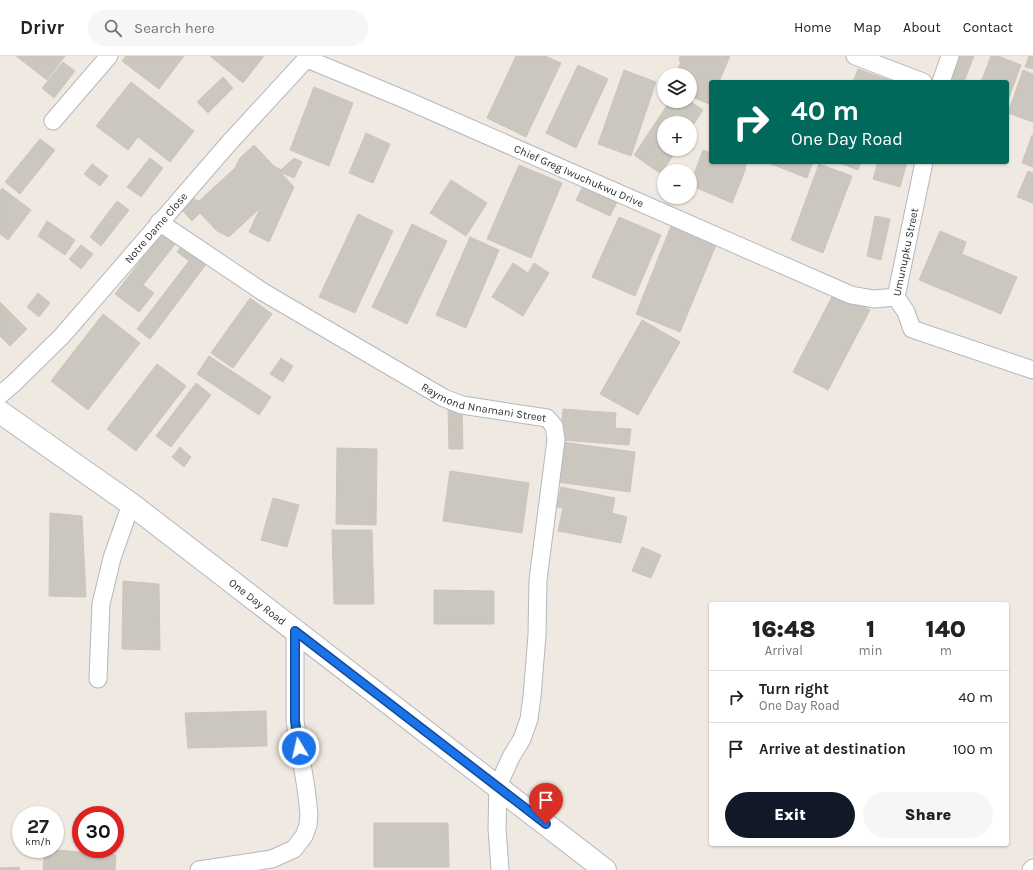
<!DOCTYPE html>
<meta charset="utf-8">
<style>
:root{--surface:#fff;--page:#f6f6f6;--text:#222;--muted:#767676;--line:#e0e0e0;--accent:#111827}
body{margin:0;font-family:Karla,sans-serif;background:var(--page);color:var(--text);height:100vh;display:flex;flex-direction:column;font-size:15px;white-space:nowrap}
*{box-sizing:border-box;margin:0}
p{font-size:13px;color:var(--muted)}
.icon{flex:none;width:22px;height:22px;fill:none;stroke:currentColor;stroke-width:2;stroke-linecap:round;stroke-linejoin:round}
.map{position:relative;flex:1;overflow:hidden}
.drawer{position:absolute;left:709px;top:546px;width:300px;height:244px;display:flex;flex-direction:column;background:var(--surface);border-radius:4px;box-shadow:0 1px 3px #0004}
.drawer>*{flex:none}
.top-card{position:absolute;left:709px;top:24px;width:300px;height:84px;border-radius:4px;box-shadow:0 1px 3px #0004;background:#00695c;color:#fff;overflow:hidden}
.controls{position:absolute;left:657px;top:12px;display:grid;gap:8px}
.controls a{display:grid;place-items:center;width:40px;height:40px;border-radius:50%;background:var(--surface);box-shadow:0 1px 3px #0004;font-size:20px}
.speed{position:absolute;left:12px;top:750px;display:flex;gap:8px;font-size:20px;font-weight:700;text-align:center}
.speed>*{display:grid;place-content:center;width:52px;height:52px;border-radius:50%;background:var(--surface);box-shadow:0 1px 3px #0004;line-height:1}
.speed small{font-size:10px;font-weight:400}
.speed .limit{border:6px solid #d22;background:#fff;color:#111}
.pin{position:absolute;display:grid;place-items:center;width:34px;height:34px;color:#fff;margin:-41px -17px;border-radius:50% 50% 50% 0;rotate:-45deg;box-shadow:0 0 4px #0007}
.pin .icon{rotate:45deg}
.me{position:absolute;width:44px;margin:-22px;rotate:351deg;stroke-linejoin:round;filter:drop-shadow(0 0 3px #0008)}
.turn{display:flex;align-items:center;gap:14px;height:84px;padding:0 16px;font-size:18px}
.turn .icon{width:52px;height:52px;stroke-width:2.5}
.turn b{display:block;font-size:28px;line-height:34px}
.eta{display:flex;justify-content:space-evenly;align-items:center;height:68px;text-align:center}
.eta b{font-size:24px;font-weight:800;line-height:28px}
.primary-button{display:flex;gap:8px;margin-top:auto;padding:8px 16px}
.primary-button a{flex:1;height:46px;border-radius:24px;background:var(--accent);color:#fff;font-size:16px;font-weight:800;line-height:46px;text-align:center}
.primary-button a+a{background:var(--page);color:var(--text)}
ul{padding:0;list-style:none}
li{display:flex;align-items:center;gap:12px;height:52px;padding:0 16px;border-top:1px solid var(--line)}
li div{flex:1}
li b{display:block;font-size:15px}
li em{font-style:normal}
header{display:flex;align-items:center;gap:24px;box-sizing:border-box;height:56px;padding:0 20px;background:var(--surface);border-bottom:1px solid var(--line)}
header strong{font-size:19px}
nav{display:flex;gap:22px;margin-inline-start:auto;font-size:14px}
.search{width:280px;height:36px;background:var(--page);display:flex;align-items:center;gap:10px;box-sizing:border-box;padding:0 14px;border-radius:22px;color:var(--muted);font-size:15px}
.map>svg:first-child{display:block}
</style>
<header>
<strong>Drivr</strong>
<div class="search"><svg class="icon" aria-label="search" viewBox="0 0 24 24"><circle cx="10" cy="10" r="6"/><path d="M15 15l6 6"/></svg>Search here</div>
<nav><a>Home</a><a>Map</a><a>About</a><a>Contact</a></nav>
</header>
<div class="map">
<svg width="1033" height="814" viewBox="0 0 1033 814">
<rect width="100%" height="100%" fill="#efe9e1"/>
<!-- building -->
<g fill="#cbc7bf" stroke="#cbc5ba">
<path d="M16,0H65L47,24Z"/>
<path d="M126,0H184L159,33L122,5Z"/>
<path d="M210,0H264L243,27Z"/>
<path d="M516,0H545L561,7L526,81L487,62Z"/>
<path d="M680,0H730L719,26H711V44L709,48L690,40V19H675L681,6L679,5Z"/>
<path d="M958,0H974L964,26H948Z"/>
<path d="M991,0H998L1021,9L1007,47V26H981Z"/>
<path d="M1029,0H1033V13L1025,11Z"/>
<path d="M63,6L75,15L54,42L42,32Z"/>
<path d="M578,9L608,23L576,92L546,77Z"/>
<path d="M858,13L892,25L891,26H853Z"/>
<path d="M624,14L656,26L631,100L598,88Z"/>
<path d="M1023,14L1033,18V66L1008,57Z"/>
<path d="M223,21L233,32L208,57L197,46Z"/>
<path d="M131,26L194,75L170,106L138,81L128,94L96,70Z"/>
<path d="M314,31L353,47L329,110L290,94Z"/>
<path d="M670,45H690L703,54L690,74V67H664V93H677L661,118L634,99Z"/>
<path d="M366,77L390,88L373,127L349,117Z"/>
<path d="M1032,79L1033,80V111L1022,107Z"/>
<path d="M40,83L55,94L20,138L5,126Z"/>
<path d="M254,89L274,110L281,114L294,102L302,106L294,122L280,116L294,131L269,186L249,176L260,152L229,181L217,175L200,157L192,165L181,153L192,142L199,145L235,112L240,102Z"/>
<path d="M703,94L711,97V106H732L746,112L732,147L690,129Z"/>
<path d="M150,102L163,112L141,141L127,131Z"/>
<path d="M736,106H748L745,111Z"/>
<path d="M766,106H813L807,122Z"/>
<path d="M837,106H861L858,114Z"/>
<path d="M878,106H907L900,131L873,123Z"/>
<path d="M92,108L108,120L100,130L84,118Z"/>
<path d="M819,108L852,120L823,197L791,184Z"/>
<path d="M519,109L562,127L531,202L487,183Z"/>
<path d="M1028,115L1033,117V147L1017,141Z"/>
<path d="M451,124L487,147L466,180L430,157Z"/>
<path d="M586,124L620,140L610,160L576,144Z"/>
<path d="M2,132L31,154L8,184L0,178V135Z"/>
<path d="M117,145L129,154L101,190L90,181Z"/>
<path d="M358,158L393,175L355,257L319,241Z"/>
<path d="M875,160L890,163L881,204L867,200Z"/>
<path d="M619,161L661,179L635,240L592,221Z"/>
<path d="M47,165L75,184L65,199L38,180Z"/>
<path d="M412,168L447,185L407,268L372,251Z"/>
<path d="M671,170L716,189L680,276L636,258Z"/>
<path d="M940,175L966,186L962,198L1017,221L1001,258L919,224Z"/>
<path d="M162,177L176,187L143,229L154,237L139,256L115,238Z"/>
<path d="M470,181L499,194L466,272L436,259Z"/>
<path d="M186,184L210,203L150,283L137,273L189,205L177,196Z"/>
<path d="M81,189L93,198L81,213L69,203Z"/>
<path d="M513,207L528,217L534,207L549,217L523,260L492,241Z"/>
<path d="M835,235L870,254L828,334L793,316Z"/>
<path d="M38,237L50,247L39,261L27,251Z"/>
<path d="M250,242L272,258L233,312L211,297Z"/>
<path d="M0,246L27,273L10,290L0,280Z"/>
<path d="M103,258L140,287L88,354L51,325Z"/>
<path d="M642,264L680,286L638,359L600,338Z"/>
<path d="M209,300L271,341L259,359L197,318Z"/>
<path d="M281,302L293,310L283,326L270,318Z"/>
<path d="M157,308L186,330L136,395L107,373Z"/>
<path d="M196,327L211,339L171,391L156,380Z"/>
<path d="M448,350H462L463,393H449Z"/>
<path d="M563,353L616,357L615,372L631,373L629,389L560,384Z"/>
<path d="M562,386L635,396L630,436L557,426Z"/>
<path d="M180,391L191,401L184,411L172,401Z"/>
<path d="M337,392L377,393L376,469L336,468Z"/>
<path d="M450,415L529,427L522,477L443,465Z"/>
<path d="M561,431L615,442L612,457L627,461L621,487L558,475L563,452L557,451Z"/>
<path d="M273,442L299,449L287,491L261,484Z"/>
<path d="M50,457L82,460L86,541L49,540Z"/>
<path d="M332,474H372L374,548H334Z"/>
<path d="M642,491L661,499L651,522L632,515Z"/>
<path d="M123,525L159,528L160,594L122,593Z"/>
<path d="M434,534L494,535V568H434Z"/>
<path d="M266,655L267,690L188,692L185,657Z"/>
<path d="M374,767H448L449,811H374Z"/>
<path d="M45,793L116,799L115,814H43Z"/>
<path d="M19,811L20,814H0V812Z"/>
</g>
<g fill="none" stroke-linecap="round" stroke-linejoin="round">
<!-- minor casing -->
<g stroke="#b4b7c1" stroke-width="19">
<g id="minor">
<path d="M855,0L923,26"/>
<path id="s1" d="M307,3L406,44L851,239L874,243L896,241"/>
<path d="M941,26L950,0"/>
<path d="M53,65L109,0"/>
<path id="s2" d="M159,166L263,236L444,342L462,349L547,362L554,370L556,384L538,524L537,579L532,641L529,663L522,683L511,701L498,730L497,772L500,814"/>
<path d="M896,241L906,256L912,273L1033,314"/>
<path id="s3" d="M896,241L924,106"/>
<path id="s4" d="M0,339L14,327L62,280L229,87L309,0"/>
<path d="M98,623L101,548L112,502L131,448"/>
<path d="M199,814L272,803L294,793L304,780L308,769L309,758L306,732L295,665V575"/>
<path d="M1031,814L1033,812"/>
</g>
</g>
<!-- secondary casing -->
<g stroke="#b4b7c1" stroke-width="24">
<g id="secondary">
<path id="s5" d="M0,356L131,448L605,814"/>
</g>
</g>
<!-- minor -->
<use href="#minor" stroke="#fff" stroke-width="17"/>
<!-- secondary -->
<use href="#secondary" stroke="#fff" stroke-width="22"/>
</g>
<g fill="none" stroke-linecap="round" stroke-linejoin="round">
<!-- route casing -->
<g stroke="#114b97" stroke-width="10">
<path id="route" d="M299,692L295,665V575L546,768"/>
</g>
<!-- route -->
<use href="#route" stroke="#1a73e8" stroke-width="7"/>
</g>
<g text-anchor="middle" stroke-width="3.5" stroke-linejoin="round" paint-order="stroke">
<!-- street labels -->
<g font-size="11" fill="#2e2e2e" stroke="#fff">
<text dy="4" stroke="none"><textPath href="#s1" startOffset="296">Chief Greg Iwuchukwu Drive</textPath></text>
<text dy="4" stroke="none"><textPath href="#s4" startOffset="229">Notre Dame Close</textPath></text>
<text dy="4" stroke="none"><textPath href="#s3" startOffset="46">Umunupku Street</textPath></text>
<text dy="4" stroke="none"><textPath href="#s2" startOffset="375">Raymond Nnamani Street</textPath></text>
<text dy="4" stroke="none"><textPath href="#s5" startOffset="320">One Day Road</textPath></text>
</g>
</g>
</svg>
<div class="controls">
<a><svg class="icon" aria-label="layers" viewBox="0 0 24 24"><path d="M12 4l9 5-9 5-9-5zM3 14l9 5 9-5"/></svg></a>
<a>+</a>
<a>−</a>
</div>
<div class="speed"><div>27<small>km/h</small></div><div class="limit">30</div></div>
<div class="pin" style="left:546px;top:768px;background:#d93025"><svg class="icon" aria-label="arrive" viewBox="0 0 24 24"><path d="M6 21V4h12l-3 4 3 4H6"/></svg></div>
<svg class="me" style="left:299px;top:692px" viewBox="-20 -20 40 40"><circle r="17" fill="#1a73e8" stroke="#fff" stroke-width="3"/><path d="M0-11L8 9 0 5-8 9z" fill="#fff"/></svg>
<div class="top-card">
<div class="turn"><svg class="icon" aria-label="right" viewBox="0 0 24 24"><path d="M7 20v-9h11M14 6l5 5-5 5"/></svg><div><b>40 m</b>One Day Road</div></div>
</div>
<section class="drawer">
<div class="eta">
<div><b>16:48</b><p>Arrival</p></div>
<div><b>1</b><p>min</p></div>
<div><b>140</b><p>m</p></div>
</div>
<ul>
<li><svg class="icon" aria-label="right" viewBox="0 0 24 24"><path d="M7 20v-9h11M14 6l5 5-5 5"/></svg><div><b>Turn right</b><p>One Day Road</p></div><em>40 m</em></li>
<li><svg class="icon" aria-label="arrive" viewBox="0 0 24 24"><path d="M6 21V4h12l-3 4 3 4H6"/></svg><div><b>Arrive at destination</b></div><em>100 m</em></li>
</ul>
<div class="primary-button"><a>Exit</a><a>Share</a></div>
</section>
</div>
